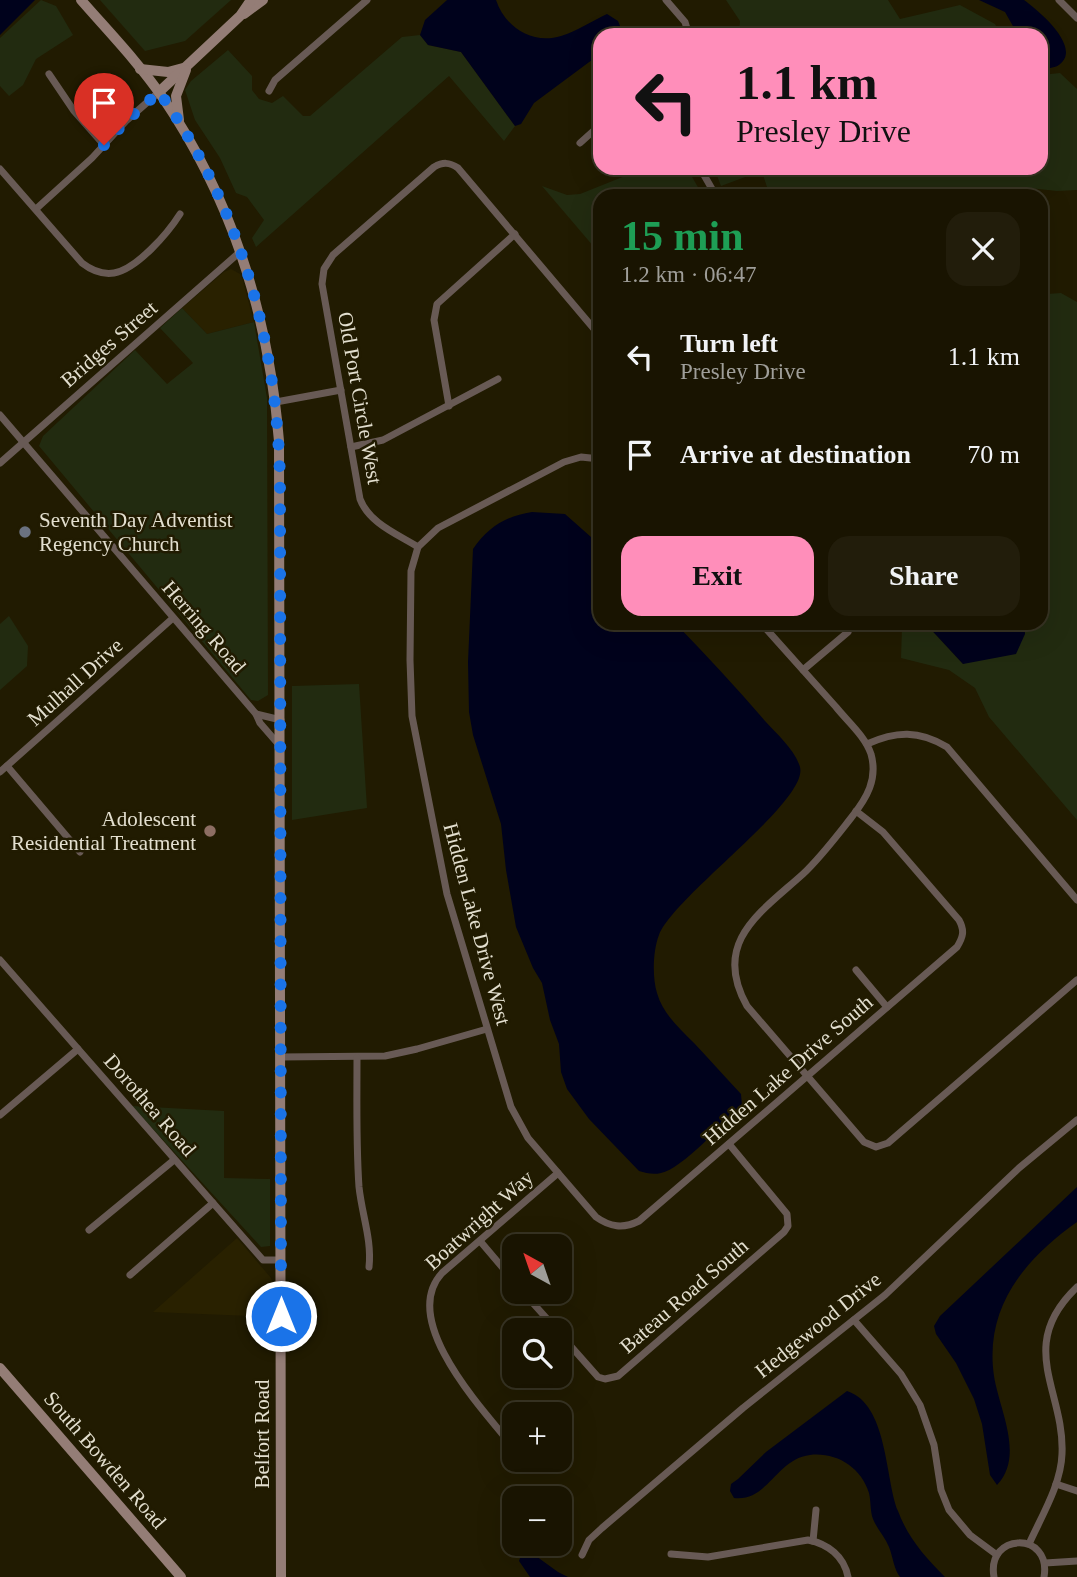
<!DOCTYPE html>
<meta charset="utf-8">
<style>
:root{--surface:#191401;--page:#221d0b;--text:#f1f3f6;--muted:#9f9e99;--line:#373323;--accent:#ff8eba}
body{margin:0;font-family:"Times New Roman",serif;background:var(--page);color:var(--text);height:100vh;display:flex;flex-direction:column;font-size:26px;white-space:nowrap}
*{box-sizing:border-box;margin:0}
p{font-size:23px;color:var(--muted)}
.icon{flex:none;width:38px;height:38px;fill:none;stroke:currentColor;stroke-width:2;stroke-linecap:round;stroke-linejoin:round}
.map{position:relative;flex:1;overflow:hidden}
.drawer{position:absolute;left:593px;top:189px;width:455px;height:441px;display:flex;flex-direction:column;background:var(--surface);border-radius:21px;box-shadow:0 7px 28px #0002,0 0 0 2px var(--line)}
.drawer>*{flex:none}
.top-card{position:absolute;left:593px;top:28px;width:455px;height:147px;border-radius:21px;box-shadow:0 7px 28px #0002,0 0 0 2px var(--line);background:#ff8eba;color:#111;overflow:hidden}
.needle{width:46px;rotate:320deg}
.tools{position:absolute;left:502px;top:1234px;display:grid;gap:14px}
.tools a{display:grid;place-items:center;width:70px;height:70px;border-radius:14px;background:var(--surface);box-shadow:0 7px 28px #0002,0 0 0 2px var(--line);font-size:35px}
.pin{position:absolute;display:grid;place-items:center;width:60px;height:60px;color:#fff;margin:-72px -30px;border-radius:50% 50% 50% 0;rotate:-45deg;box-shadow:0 0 7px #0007}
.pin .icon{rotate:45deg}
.me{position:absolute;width:77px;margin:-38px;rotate:0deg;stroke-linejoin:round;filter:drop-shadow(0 0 5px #0008)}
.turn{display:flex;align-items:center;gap:24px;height:147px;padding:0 28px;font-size:32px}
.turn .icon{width:91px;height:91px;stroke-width:2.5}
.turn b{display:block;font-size:49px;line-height:60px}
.round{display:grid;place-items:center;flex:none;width:74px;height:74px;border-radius:21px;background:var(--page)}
.head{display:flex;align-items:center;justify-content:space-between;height:119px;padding:0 28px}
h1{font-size:42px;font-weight:600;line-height:52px;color:#1e9e55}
.button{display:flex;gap:14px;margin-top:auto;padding:14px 28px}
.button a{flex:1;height:80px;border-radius:21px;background:var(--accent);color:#111;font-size:28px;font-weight:600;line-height:80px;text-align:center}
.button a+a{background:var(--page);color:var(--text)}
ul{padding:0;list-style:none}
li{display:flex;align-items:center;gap:21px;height:98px;padding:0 28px}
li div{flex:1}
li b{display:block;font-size:26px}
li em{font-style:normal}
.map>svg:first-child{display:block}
</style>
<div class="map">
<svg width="1077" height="1577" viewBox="0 0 1077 1577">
<rect width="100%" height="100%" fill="#211b01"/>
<!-- built -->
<g fill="#292100">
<path d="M231,269L240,274L242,278L254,322L207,334L182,308L224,272Z"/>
<path d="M237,1238L271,1278L273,1283V1317L153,1312Z"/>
</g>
<!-- green -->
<g fill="#222b10">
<path d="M41,0L56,6L73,35L36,59L23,85L9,96L0,86V38Z"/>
<path d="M100,0H231L185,41L145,51Z"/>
<path d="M726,0H888L900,19L960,5L995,24L1001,35H739L740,21Z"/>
<path d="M420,35L428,45L461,52L515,126L504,141L449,76L256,247L252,238L264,220L247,197L236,193L220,158L195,120L185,90L191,81L228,50L252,76V90L259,99L272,103L283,96L303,116H310L402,37Z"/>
<path d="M1060,73L1077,89V190L1057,191L1020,187L1007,196H770L763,175L756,173L721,186L714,168H1041V75Z"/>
<path d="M645,168H687L703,196H600V254L542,186L567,195L580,194Z"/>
<path d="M1041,287L1047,294L1061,293L1077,302V820L989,717L975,688L949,670L901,658L902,627L911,623H925L963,664L1025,634L1024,623H1041Z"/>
<path d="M182,308L207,334L254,322L267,398L268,695L258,701L251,700L39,446L43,436L135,350L167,384L193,363L160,328Z"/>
<path d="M9,616L28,646L27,666L0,690V624Z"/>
<path d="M359,684L367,808L292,820V686Z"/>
<path d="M132,1106L224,1111V1178L270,1179V1246L261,1247Z"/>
</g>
<!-- water -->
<g fill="#00021c">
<path d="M0,0H35L0,35Z"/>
<path d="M447,0H496C505,27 532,45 561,36C577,31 592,21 607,14L618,21L622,31L620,35H600V54L534,103L521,124L515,126L461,52L428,45L420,35L425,20Z"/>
<path d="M979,0H1024C1038,10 1077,43 1063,61C1059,66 1054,68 1048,68L1041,62V35H1018L1005,12Z"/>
<path d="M532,512L565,514L600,545V623H675C706,655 736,687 765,721C777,734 795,750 800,767C809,801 675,895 659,935C653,950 652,977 657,993C663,1014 679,1028 694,1043C710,1060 725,1077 741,1094L742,1106C724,1122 682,1169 661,1173C653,1175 646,1173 639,1171L589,1119L567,1089L561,1072L559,1044L550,1020L542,983L533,968L516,927L506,870L501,824L473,735L469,712L468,662L473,549C488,527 506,516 532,512Z"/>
<path d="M925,623H1024L1025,634L1016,654L963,664Z"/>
<path d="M1077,1187V1222C1025,1259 984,1307 994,1376C999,1409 1025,1456 997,1485L990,1475L982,1424L974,1399L956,1363L936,1334L934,1326L940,1316Z"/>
<path d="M847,1391C888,1404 885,1479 898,1511C908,1538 925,1557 945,1577H900C894,1570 893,1557 889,1547C885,1537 877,1529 873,1519C870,1511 871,1501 869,1493C861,1467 836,1452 810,1455C776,1459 768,1502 734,1498L730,1491L731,1484L738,1479L766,1452Z"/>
<path d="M529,1551L558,1572L568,1577H530L519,1561L521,1555Z"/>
</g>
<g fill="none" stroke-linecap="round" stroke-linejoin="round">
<!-- street -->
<g stroke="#685a55" stroke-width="7">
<path d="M666,0L685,22L689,35"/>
<path d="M1059,0L1077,18"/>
<path d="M49,74L74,111L104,145"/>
<path d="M269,91L275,80L367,0"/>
<path d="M580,143L600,125"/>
<path d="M700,168L716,196"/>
<path d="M0,169L82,263C91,270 101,275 114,273C137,269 168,233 180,214"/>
<path d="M36,209L92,158L127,120L159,92"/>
<path d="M276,402L341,390"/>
<path d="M449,406L434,320L437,304L515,234"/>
<path d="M0,415L256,714L281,720"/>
<path d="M351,447L383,440L498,379"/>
<path d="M594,457L600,430"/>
<path d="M600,459L581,457L564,462L438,528L418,547L411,571L410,660L412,716L447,894L511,1107L528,1138L596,1217C610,1227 623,1229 639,1221L957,947C963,937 965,931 959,920L883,832L856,811"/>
<path d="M0,463L241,251"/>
<path d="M418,547C397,534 369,523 360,499L322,284L324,269L333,255L434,167C443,162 449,162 458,168L600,336"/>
<path d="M761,623C786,651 811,679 836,707C848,722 865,736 871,754C878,779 867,798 851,818C836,837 821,857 803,874C761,912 711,942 747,1006L864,1142L876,1147L888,1143L1077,980"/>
<path d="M803,670L848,632"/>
<path d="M256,714L260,723L280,746"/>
<path d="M867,744C896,731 919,730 947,747L1077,900"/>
<path d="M7,766L80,852"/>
<path d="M0,772L173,618"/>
<path d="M0,960L263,1260H281"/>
<path d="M856,970L887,1007"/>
<path d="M280,1057L385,1056L417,1049L487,1029"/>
<path d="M357,1058C357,1101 356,1144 359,1187C362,1215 372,1240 369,1267"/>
<path d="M0,1115L78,1049"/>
<path d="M89,1230L174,1160"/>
<path d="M480,1241L514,1281"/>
<path d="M130,1275L213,1203"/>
<path d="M523,1292L557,1330"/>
<path d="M854,1320L901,1374L920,1405L934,1445L941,1490L949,1510L970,1535L997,1555"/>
<path d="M560,1334L598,1377L605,1379L618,1376L784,1232L788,1226L787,1214L729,1144"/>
<path d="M514,1448C484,1411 398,1321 442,1273L558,1173"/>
<path d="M1056,1484L1077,1491"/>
<path d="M813,1541L816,1510"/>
<path d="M1029,1544C1041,1517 1061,1485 1062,1454C1065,1391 1015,1346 1077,1287"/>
<path d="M671,1554L708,1557L808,1540C828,1544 844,1556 848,1577"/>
<path d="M582,1555L589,1540L602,1528L743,1408L885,1295L1019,1168L1077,1120"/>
<path d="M1045,1563L1077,1561"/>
<path d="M994,1577C986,1532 1052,1531 1044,1577"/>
</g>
<!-- secondary -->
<g stroke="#947d76" stroke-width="10">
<path d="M81,0C109,32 139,63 163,98C233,201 269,318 279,441L281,1577"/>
<path d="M244,14L263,0"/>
<path d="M140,69L168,72L183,68"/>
<path d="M159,92L240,16L251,0"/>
<path d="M179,120L176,96L186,70"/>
<path d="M0,1368L181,1577"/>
</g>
</g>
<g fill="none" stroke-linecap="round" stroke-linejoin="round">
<!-- route -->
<path stroke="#1a73e8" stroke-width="12" stroke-dasharray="0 21.6" d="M104,145L127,120L159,92C240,205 277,342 280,480L281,1316"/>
</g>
<!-- markers -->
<circle fill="#6b7280" stroke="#211b01" stroke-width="2.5" cx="25" cy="532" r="7"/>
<circle fill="#8d6e63" stroke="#211b01" stroke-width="2.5" cx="210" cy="831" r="7"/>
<g text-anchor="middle" stroke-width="5" stroke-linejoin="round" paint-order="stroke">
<!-- street labels -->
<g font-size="21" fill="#e3dfcf" stroke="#211b01">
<text transform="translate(109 344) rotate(-41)" y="7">Bridges Street</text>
<text transform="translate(360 398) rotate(80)" y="7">Old Port Circle West</text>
<text transform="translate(204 627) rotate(49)" y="7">Herring Road</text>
<text transform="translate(75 682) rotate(-42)" y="7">Mulhall Drive</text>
<text transform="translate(477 924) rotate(75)" y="7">Hidden Lake Drive West</text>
<text transform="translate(788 1070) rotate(-41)" y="7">Hidden Lake Drive South</text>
<text transform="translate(150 1105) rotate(49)" y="7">Dorothea Road</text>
<text transform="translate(479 1220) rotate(-42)" y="7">Boatwright Way</text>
<text transform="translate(684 1296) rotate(-41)" y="7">Bateau Road South</text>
<text transform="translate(818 1325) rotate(-39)" y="7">Hedgewood Drive</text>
<text transform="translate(262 1434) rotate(-90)" y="7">Belfort Road</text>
<text transform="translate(105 1460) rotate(49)" y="7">South Bowden Road</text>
</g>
<!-- poi labels -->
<g font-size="21" fill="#e3dfcf" stroke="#211b01" text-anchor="start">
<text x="39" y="527">Seventh Day Adventist<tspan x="39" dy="24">Regency Church</tspan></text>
<text x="196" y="826" text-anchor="end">Adolescent<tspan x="196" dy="24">Residential Treatment</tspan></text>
</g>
</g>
</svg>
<div class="tools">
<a><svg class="needle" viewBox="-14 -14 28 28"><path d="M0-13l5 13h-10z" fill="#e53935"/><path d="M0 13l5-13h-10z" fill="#9f9e99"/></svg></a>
<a><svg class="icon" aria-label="search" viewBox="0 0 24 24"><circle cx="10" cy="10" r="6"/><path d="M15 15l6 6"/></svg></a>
<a>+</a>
<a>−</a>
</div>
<div class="pin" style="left:104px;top:145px;background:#d93025"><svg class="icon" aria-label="arrive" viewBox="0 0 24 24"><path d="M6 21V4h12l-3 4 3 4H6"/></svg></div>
<svg class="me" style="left:281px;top:1316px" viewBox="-20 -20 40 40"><circle r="17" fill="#1a73e8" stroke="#fff" stroke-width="3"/><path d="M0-11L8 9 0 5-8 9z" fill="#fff"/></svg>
<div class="top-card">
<div class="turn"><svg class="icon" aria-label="left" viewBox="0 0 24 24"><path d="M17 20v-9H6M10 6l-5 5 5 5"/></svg><div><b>1.1 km</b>Presley Drive</div></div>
</div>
<section class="drawer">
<div class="head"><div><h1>15 min</h1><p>1.2 km · 06:47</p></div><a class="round"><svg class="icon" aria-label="close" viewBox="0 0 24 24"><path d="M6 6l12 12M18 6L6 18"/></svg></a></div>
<ul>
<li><svg class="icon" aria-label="left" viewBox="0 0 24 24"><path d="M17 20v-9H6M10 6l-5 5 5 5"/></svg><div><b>Turn left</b><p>Presley Drive</p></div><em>1.1 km</em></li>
<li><svg class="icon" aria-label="arrive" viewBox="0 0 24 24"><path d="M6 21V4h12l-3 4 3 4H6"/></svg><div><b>Arrive at destination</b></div><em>70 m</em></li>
</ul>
<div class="button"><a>Exit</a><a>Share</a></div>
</section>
</div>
